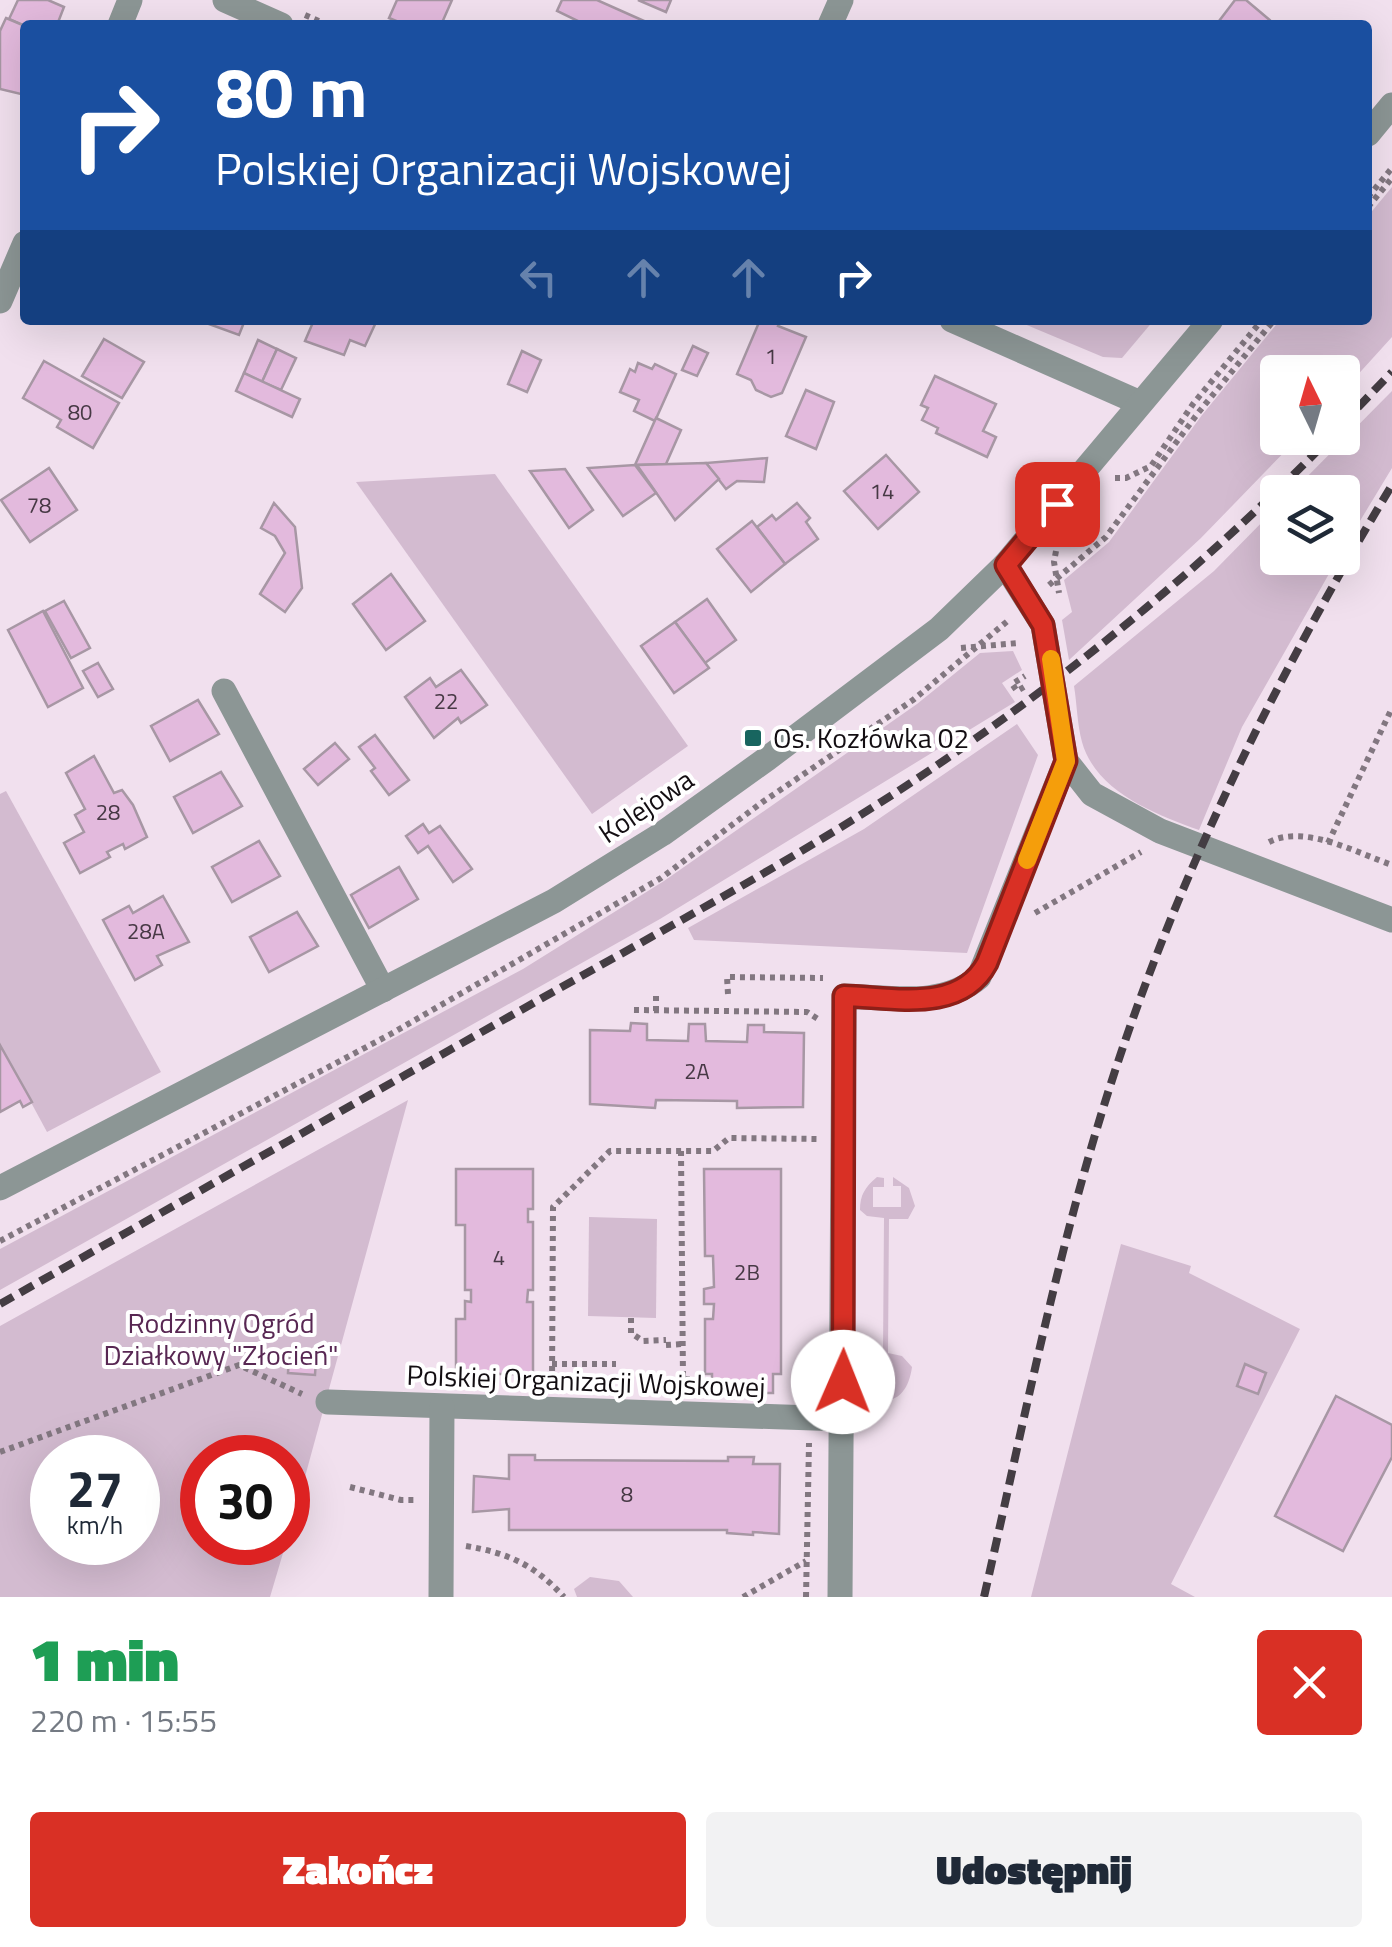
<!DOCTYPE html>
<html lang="pl">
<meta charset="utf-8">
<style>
:root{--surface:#fff;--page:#f2f2f3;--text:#1f2937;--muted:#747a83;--accent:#d93025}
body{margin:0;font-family:"Titillium Web",sans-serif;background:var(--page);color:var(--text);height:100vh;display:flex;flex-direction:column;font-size:38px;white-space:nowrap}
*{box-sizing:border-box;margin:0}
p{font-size:32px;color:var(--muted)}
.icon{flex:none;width:55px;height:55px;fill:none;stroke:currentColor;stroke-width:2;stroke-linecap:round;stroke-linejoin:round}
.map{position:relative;height:1597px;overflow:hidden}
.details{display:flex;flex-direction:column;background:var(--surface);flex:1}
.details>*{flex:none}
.hud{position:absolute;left:20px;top:20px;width:1352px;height:305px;border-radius:10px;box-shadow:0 10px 40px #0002;background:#1a4fa0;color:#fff;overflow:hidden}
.needle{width:65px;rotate:355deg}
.tools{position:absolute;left:1260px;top:355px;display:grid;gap:20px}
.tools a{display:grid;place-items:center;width:100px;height:100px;border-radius:10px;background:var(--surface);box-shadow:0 10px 40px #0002;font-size:50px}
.speed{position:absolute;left:30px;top:1435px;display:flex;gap:20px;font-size:50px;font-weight:700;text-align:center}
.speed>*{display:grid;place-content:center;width:130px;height:130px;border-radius:50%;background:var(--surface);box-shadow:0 10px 40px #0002;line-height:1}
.speed small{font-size:25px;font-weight:400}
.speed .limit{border:15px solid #d22;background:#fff;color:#111}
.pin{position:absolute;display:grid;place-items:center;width:85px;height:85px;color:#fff;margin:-42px;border-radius:20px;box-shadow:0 5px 15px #0006}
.me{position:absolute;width:110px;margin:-55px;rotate:1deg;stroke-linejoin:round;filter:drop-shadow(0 0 8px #0008)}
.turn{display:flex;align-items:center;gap:35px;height:210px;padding:0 30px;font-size:45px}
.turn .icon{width:130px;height:130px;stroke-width:2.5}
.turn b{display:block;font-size:70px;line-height:85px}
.lanes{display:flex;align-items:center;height:95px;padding:0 30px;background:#0003;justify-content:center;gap:50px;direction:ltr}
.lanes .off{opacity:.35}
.round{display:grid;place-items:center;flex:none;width:105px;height:105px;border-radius:10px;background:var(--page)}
.headline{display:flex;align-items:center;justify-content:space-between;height:170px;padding:0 30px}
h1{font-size:60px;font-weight:800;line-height:75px;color:#1e9e55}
.cta{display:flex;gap:20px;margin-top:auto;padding:20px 30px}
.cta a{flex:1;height:115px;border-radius:10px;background:var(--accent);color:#fff;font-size:40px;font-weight:800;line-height:115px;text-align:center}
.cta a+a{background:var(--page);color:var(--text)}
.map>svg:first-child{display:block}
</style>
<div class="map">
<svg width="1392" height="1597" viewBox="0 0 1392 1597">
<rect width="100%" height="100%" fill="#f1e0ee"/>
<!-- green -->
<g fill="#d3bbd0" fill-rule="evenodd">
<path d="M1392,187V337L1343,391L1342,372H1278V438H1298L1201,538L1069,660L1062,620L1072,612L1064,580L1109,542L1202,415L1280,320H1368V216Z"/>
<path d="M1015,320H1154L1122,358L1103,357Z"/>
<path d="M1392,391V468L1343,549L1342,492H1292Z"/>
<path d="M495,474L688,746L592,814L356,482Z"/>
<path d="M1277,507L1278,558H1338L1242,727L1199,830C1155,814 1096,792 1082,742C1077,724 1077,704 1074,686L1214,571Z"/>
<path d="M1013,651L1022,670L1002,683L1015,702L660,919L0,1290V1249L523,969L664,881L917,704L980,653Z"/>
<path d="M1017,724L1038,755L967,953L694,940L688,928L864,829Z"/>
<path d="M6,791L161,1072L47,1132L0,1045V794Z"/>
<path d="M408,1100L288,1539V1458H202V1542L286,1543L270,1597H0V1326ZM52,1458H138V1542H52Z"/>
<path d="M877,1177L884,1178V1187H873V1207H901V1186H893V1177L909,1188L915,1206L908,1219H889L888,1353L902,1356L912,1367C907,1404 881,1411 857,1382V1361L864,1356L883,1354L884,1218L867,1216L860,1210C860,1195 865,1187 877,1177Z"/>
<path d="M589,1217L657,1219L656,1318L588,1316Z"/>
<path d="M1121,1244L1191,1266L1189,1273L1300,1329L1171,1584L1195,1597H1031Z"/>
<path d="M590,1577L619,1581L633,1597H577L574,1589Z"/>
</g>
<!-- building -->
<g fill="#e3badd" stroke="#a797a4" stroke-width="2.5">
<path d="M18,0H48L64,7L57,25L25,26L9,19Z"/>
<path d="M397,0H452L441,25H406L389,18Z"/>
<path d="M562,0H597L653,25H586L557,11Z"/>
<path d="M638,0H671L666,12Z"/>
<path d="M1235,0H1246L1272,22L1269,25H1216Z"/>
<path d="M6,18L25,26V95L0,89V31Z"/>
<path d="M198,320H245L239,335Z"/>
<path d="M314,320H377L365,346L350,340L344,355L305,341Z"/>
<path d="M760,320H780L778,326L806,337L782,393L771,397L756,390L751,380L737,374Z"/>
<path d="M104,339L144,362L122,398L82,376Z"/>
<path d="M258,340L277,349L262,382L244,373Z"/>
<path d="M693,346L708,353L697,376L682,370Z"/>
<path d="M277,349L296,358L281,390L262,382Z"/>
<path d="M522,351L541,360L527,392L508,384Z"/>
<path d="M44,361L119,403L93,448L57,427L61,420L23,398Z"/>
<path d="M638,363L652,369L655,364L676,374L655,421L634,411L639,400L620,392L630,369L635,372Z"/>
<path d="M244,373L300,399L292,417L236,391Z"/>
<path d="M935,376L996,404L983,431L996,437L987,457L936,433L938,428L922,420L928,408L921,405Z"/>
<path d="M806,390L834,402L816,449L786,436Z"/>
<path d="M656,418L681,430L666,464L635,465Z"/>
<path d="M886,455L919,492L878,529L844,491Z"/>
<path d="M767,458L764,482L737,481L726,489L706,463Z"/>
<path d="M706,463L719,479L675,520L637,465Z"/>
<path d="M635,465L656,493L623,516L588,468Z"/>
<path d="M49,468L77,510L30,542L1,500Z"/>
<path d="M565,469L593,510L569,528L530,471Z"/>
<path d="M274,503L295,527L302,588L285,612L260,594L285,553L275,536L261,528Z"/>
<path d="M797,503L810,518L806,522L818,539L785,564L757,527L772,515L776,520Z"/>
<path d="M752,521L785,564L751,592L717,549Z"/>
<path d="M391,574L425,621L386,650L353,604Z"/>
<path d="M707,599L736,640L705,663L675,622Z"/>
<path d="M64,601L90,648L71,658L45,611Z"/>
<path d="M43,611L83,688L48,707L8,630Z"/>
<path d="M675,622L709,668L674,693L641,646Z"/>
<path d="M98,663L113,689L98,697L83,671Z"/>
<path d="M461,670L487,705L461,723L458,718L434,738L405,697L430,678L436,687Z"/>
<path d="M198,700L219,734L170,761L151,726Z"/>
<path d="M375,735L409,780L389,795L371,771L375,768L359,747Z"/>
<path d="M335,743L349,759L318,785L304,769Z"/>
<path d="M94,756L114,793L122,790L133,805L147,837L125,849L123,844L107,852L110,857L80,873L64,843L84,832L75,815L85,809L66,773Z"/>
<path d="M221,772L242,806L193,833L174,797Z"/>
<path d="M423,824L429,833L440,826L472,869L453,882L428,846L418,853L406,836Z"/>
<path d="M259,841L280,876L232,902L212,867Z"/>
<path d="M399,867L418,899L369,928L351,895Z"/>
<path d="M163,896L189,942L157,956L162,965L135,980L103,920L129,906L133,913Z"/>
<path d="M297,912L318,946L269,972L250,937Z"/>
<path d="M631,1023L647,1024V1040L688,1041L689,1024H705L706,1041L747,1042L748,1025H764V1032L804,1033L803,1107L737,1108V1101L656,1100L655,1108L590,1104V1030L630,1031Z"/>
<path d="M0,1045L32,1102L23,1107L20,1101L0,1112Z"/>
<path d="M456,1169H533V1209H528V1222H533V1290H528L527,1302H533V1374H456V1319H465V1301L471,1302V1290H465V1225H456Z"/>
<path d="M704,1169H781V1374H773V1393H712V1374H705V1319H713L714,1304H704V1289L714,1287L713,1256H705Z"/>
<path d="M289,1356L316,1358L315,1375L288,1373Z"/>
<path d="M1245,1364L1266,1373L1258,1394L1237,1386Z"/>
<path d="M1336,1396L1392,1425V1457L1343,1551L1275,1516Z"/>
<path d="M509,1455H535V1460L728,1461V1457H754L753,1464H780L779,1534L753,1532V1535L727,1533V1530H509V1509L473,1512L474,1476L509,1479Z"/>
</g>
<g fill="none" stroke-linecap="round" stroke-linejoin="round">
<!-- path -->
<g stroke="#827780" stroke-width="6" stroke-dasharray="5 5" stroke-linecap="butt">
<path d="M305,15L328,25"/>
<path d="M1368,197L1392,168"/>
<path d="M1368,207L1392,178"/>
<path d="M1115,478H1126L1151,466L1193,404L1262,320"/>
<path d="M1056,551L1054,562L1059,593"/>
<path d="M1049,585L1106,537L1198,413L1274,320"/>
<path d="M961,648L1018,643"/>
<path d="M1024,687L1017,691L1012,684L1025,676"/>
<path d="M1269,842C1305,824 1357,853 1392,865"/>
<path d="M1328,843L1392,708"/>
<path d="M1035,913L1141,852"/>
<path d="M728,994L727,977L823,978"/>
<path d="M634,1010L807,1012L818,1019"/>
<path d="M656,1011V992"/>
<path d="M681,1151L683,1379H695L697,1387"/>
<path d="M0,1241L389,1035L661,878L764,801L913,700L1010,619"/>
<path d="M631,1318V1333L643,1341L666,1340"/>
<path d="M666,1345L683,1344"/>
<path d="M552,1364H616"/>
<path d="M552,1381L553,1207L610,1151H713L729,1138L819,1139"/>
<path d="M0,1452L239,1365L302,1394"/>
<path d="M350,1487L401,1500H417"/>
<path d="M466,1546C508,1553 535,1565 564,1597"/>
<path d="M743,1597L806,1561"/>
<path d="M806,1597L809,1443"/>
</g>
<!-- minor -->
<g stroke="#8c9695" stroke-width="25">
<path d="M225,0L281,25"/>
<path d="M120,25L130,0"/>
<path d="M830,25L841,0"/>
<path d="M1368,134L1392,105"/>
<path d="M0,301L25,243"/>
<path d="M952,320L1140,403"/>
<path d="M224,691L383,990"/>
<path d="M1066,761L1092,794L1160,831L1392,920"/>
<path d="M0,1188L554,901L662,834L768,758L939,629L1005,565L1211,320"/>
<path d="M328,1402L843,1419"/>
<path d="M441,1597L442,1407"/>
<path d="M840,1597L844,996C890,997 942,1009 979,977L1066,761L1043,625L1005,565"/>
</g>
<!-- rail -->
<g stroke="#443d43" stroke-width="8" stroke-dasharray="15 8" stroke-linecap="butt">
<path d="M1342,424L1392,372"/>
<path d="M0,1304C177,1204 353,1104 530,1005C662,930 797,859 924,774C1070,676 1207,564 1330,438"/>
<path d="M984,1597C1024,1422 1058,1245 1114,1074C1182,866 1279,672 1392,485"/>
</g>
</g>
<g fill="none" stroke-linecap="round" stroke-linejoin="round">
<!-- route casing -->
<g stroke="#8d1f18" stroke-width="25">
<path id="route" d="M843,1382L844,996C892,997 960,1014 987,963L1066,761L1043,625L1006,565L1057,504"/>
</g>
<!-- route -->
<use href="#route" stroke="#d93025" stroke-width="18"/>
<!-- slow -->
<path stroke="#f59e0b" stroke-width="18" d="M1027,860L1066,761L1051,659"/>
</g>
<!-- markers -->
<rect fill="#18655f" stroke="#fff" stroke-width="4" x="743" y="728" width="20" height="20" rx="5"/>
<g text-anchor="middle" stroke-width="8" stroke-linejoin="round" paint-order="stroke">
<!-- number labels -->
<g font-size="22" fill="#473945">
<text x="771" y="364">1</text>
<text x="80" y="420">80</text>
<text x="882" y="499">14</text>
<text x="39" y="513">78</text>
<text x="446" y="709">22</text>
<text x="108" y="820">28</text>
<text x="146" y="939">28A</text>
<text x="697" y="1079">2A</text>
<text x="499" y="1265">4</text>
<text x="747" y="1280">2B</text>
<text x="627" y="1502">8</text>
</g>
<!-- poi labels -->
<g font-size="28" fill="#130e12" stroke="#fff" text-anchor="start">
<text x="773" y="748">Os. Kozłówka 02</text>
</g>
<!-- street labels -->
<g font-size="28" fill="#130e12" stroke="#fff">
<text transform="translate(646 806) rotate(-34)" y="10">Kolejowa</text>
<text transform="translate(586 1381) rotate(2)" y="10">Polskiej Organizacji Wojskowej</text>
</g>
<!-- park labels -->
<g font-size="28" fill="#582753" stroke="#fff">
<text x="221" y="1333">Rodzinny Ogród<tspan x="221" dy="32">Działkowy "Złocień"</tspan></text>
</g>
</g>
</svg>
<div class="tools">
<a><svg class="needle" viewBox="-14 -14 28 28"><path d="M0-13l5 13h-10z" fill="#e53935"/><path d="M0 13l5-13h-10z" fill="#747a83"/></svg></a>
<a><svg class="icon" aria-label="layers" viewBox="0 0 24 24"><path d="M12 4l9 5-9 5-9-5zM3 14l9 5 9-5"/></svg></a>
</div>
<div class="speed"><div>27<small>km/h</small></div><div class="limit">30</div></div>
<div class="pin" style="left:1057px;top:504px;background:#d93025"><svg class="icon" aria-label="arrive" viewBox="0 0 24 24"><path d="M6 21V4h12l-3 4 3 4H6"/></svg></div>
<svg class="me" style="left:843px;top:1382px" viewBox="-20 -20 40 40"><circle r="19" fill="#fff"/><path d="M0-13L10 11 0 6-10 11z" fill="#d93025"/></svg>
<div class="hud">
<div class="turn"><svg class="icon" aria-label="right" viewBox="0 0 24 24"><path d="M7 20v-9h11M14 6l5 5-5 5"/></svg><div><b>80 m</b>Polskiej Organizacji Wojskowej</div></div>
<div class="lanes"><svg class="icon off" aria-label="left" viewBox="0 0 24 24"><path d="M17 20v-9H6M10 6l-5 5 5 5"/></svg><svg class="icon off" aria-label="ahead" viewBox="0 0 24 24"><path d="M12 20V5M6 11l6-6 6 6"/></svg><svg class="icon off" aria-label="ahead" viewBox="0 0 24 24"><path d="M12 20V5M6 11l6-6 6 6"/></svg><svg class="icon" aria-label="right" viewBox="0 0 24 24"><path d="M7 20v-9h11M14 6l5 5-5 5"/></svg></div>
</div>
</div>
<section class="details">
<div class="headline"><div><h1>1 min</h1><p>220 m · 15:55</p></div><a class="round" style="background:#d93025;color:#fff"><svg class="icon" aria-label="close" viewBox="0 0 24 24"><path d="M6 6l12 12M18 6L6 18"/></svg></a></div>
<div class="cta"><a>Zakończ</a><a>Udostępnij</a></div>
</section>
